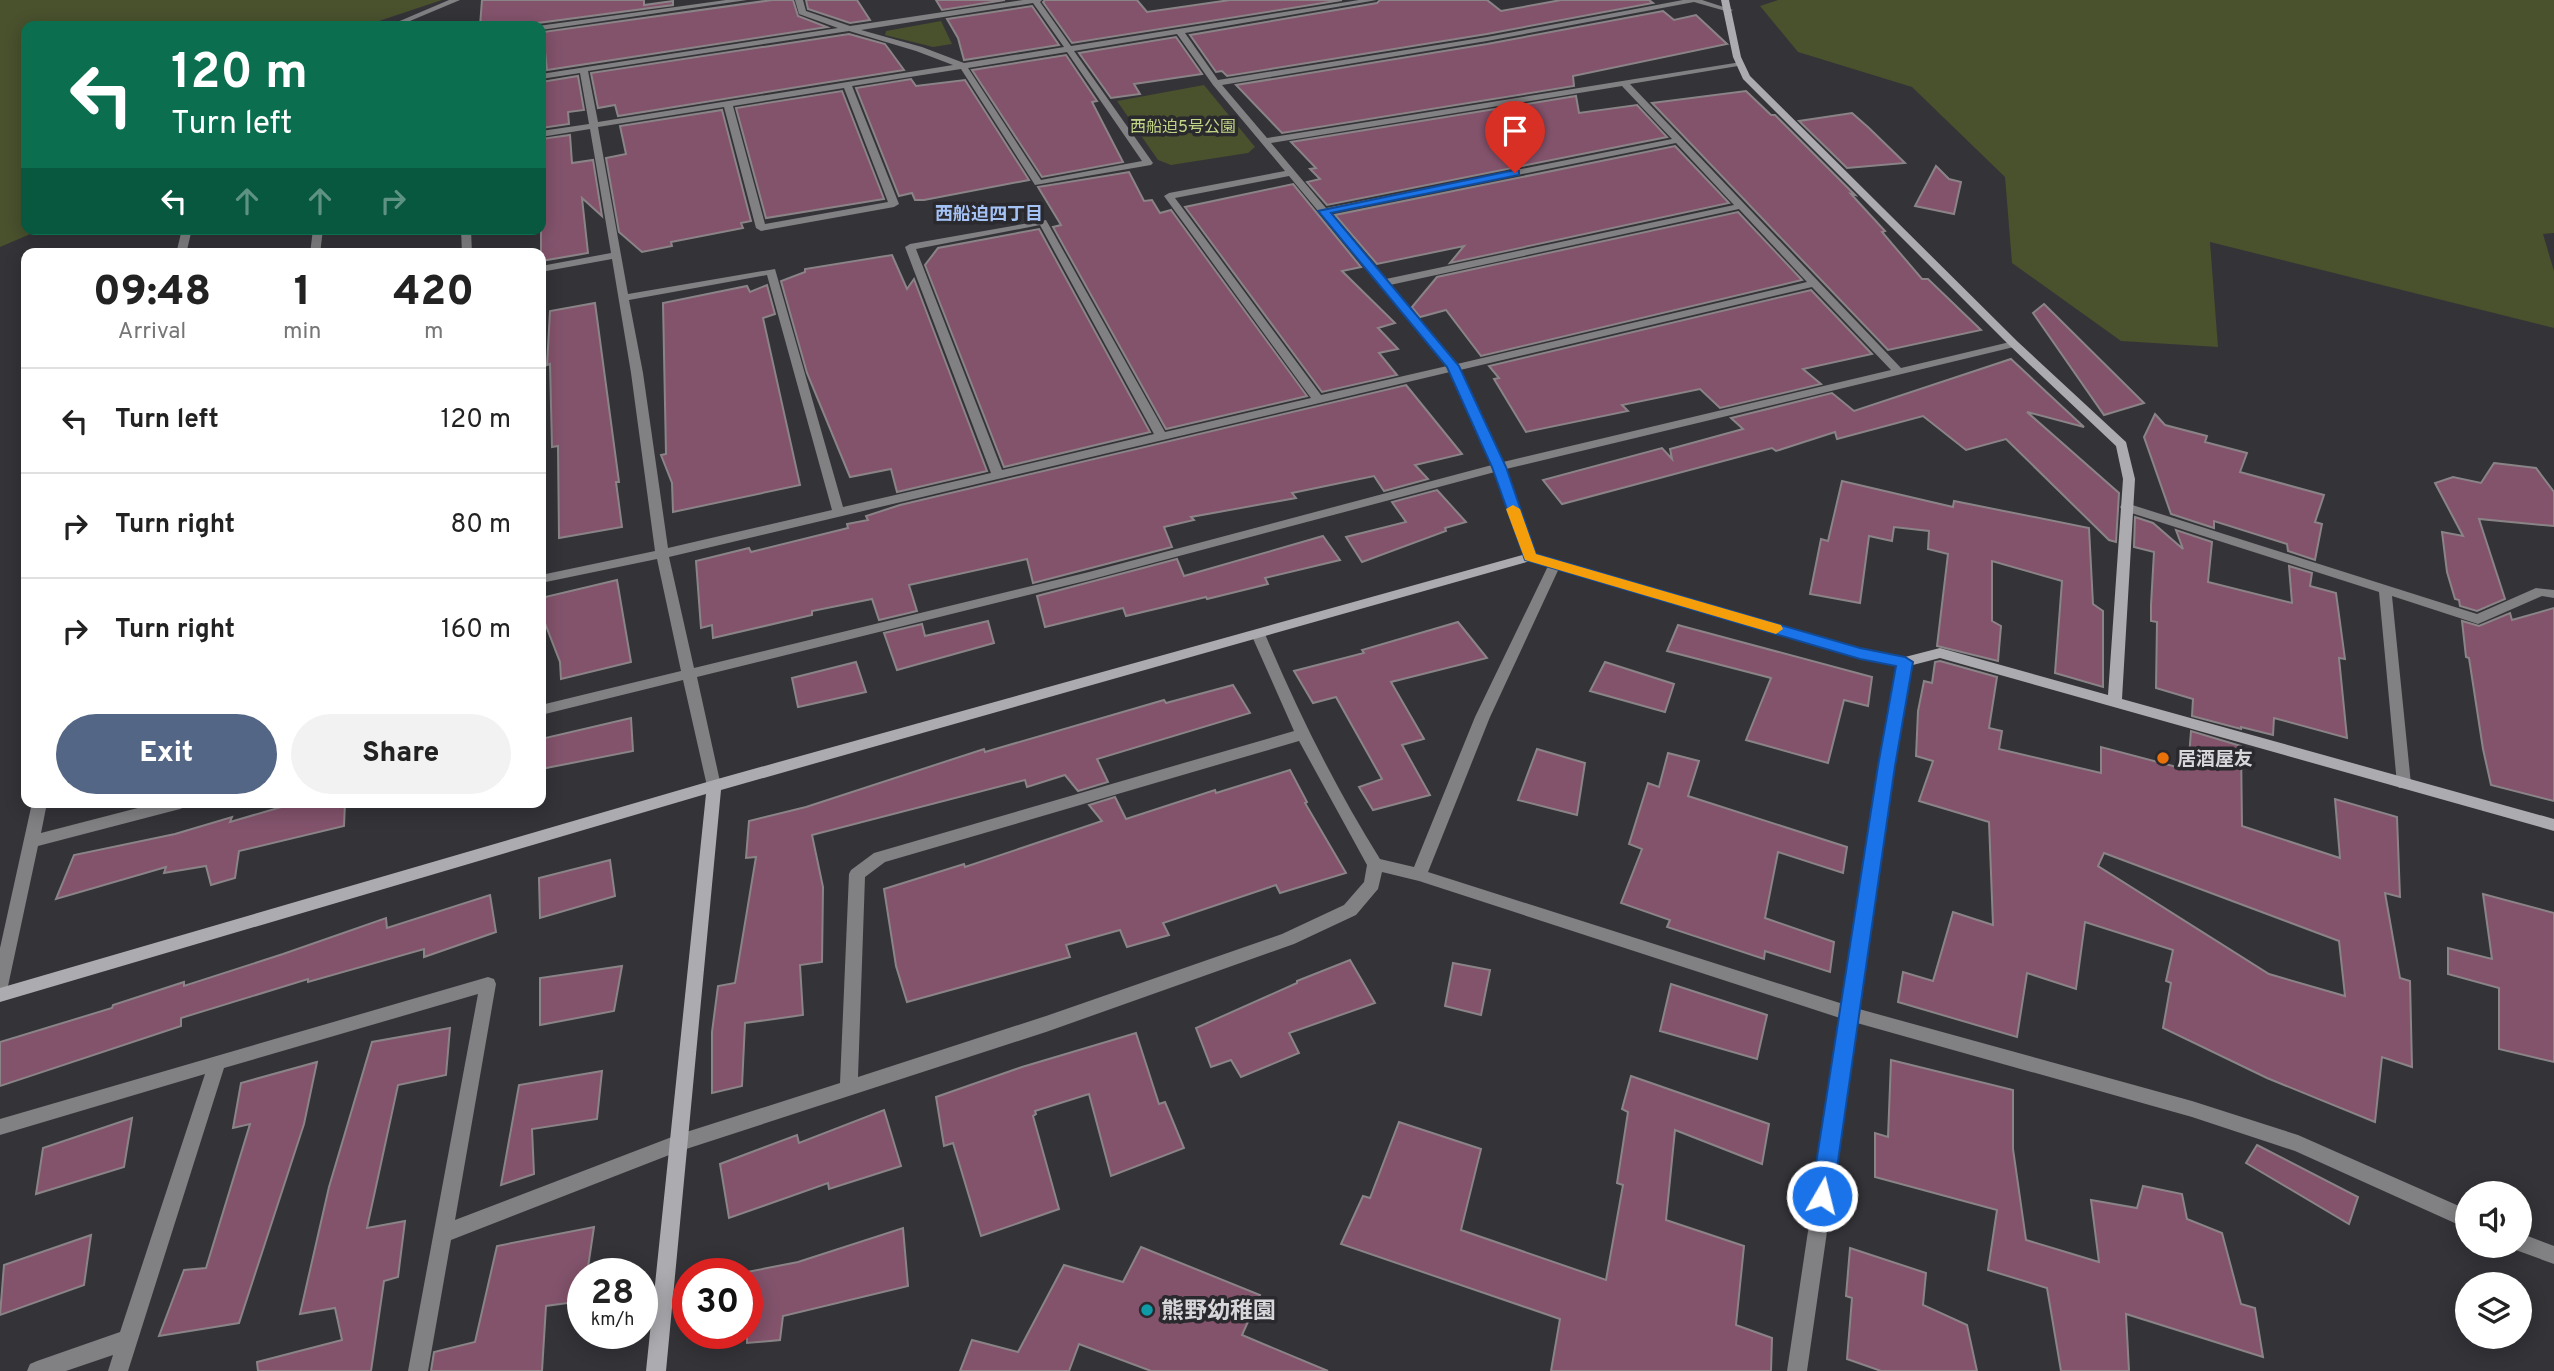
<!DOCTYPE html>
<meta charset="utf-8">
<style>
:root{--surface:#fff;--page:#f2f2f2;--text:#222;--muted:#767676;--line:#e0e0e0;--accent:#546685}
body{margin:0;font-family:Overpass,"Noto Sans JP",sans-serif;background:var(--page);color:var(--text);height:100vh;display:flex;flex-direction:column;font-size:26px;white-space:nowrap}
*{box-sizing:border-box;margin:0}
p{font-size:23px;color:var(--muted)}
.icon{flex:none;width:38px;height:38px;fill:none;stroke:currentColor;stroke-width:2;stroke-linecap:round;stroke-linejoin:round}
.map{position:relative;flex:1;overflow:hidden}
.sheet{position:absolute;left:21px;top:248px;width:525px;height:560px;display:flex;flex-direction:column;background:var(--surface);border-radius:14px;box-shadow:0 4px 18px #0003}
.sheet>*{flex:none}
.top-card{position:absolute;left:21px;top:21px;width:525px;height:214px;border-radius:14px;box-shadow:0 4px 18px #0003;background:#0b6e4f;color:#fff;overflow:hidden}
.controls{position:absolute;left:2455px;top:1181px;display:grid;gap:14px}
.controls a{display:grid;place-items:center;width:77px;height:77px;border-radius:50%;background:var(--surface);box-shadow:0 4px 18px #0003;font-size:35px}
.speed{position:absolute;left:567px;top:1258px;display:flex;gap:14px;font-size:35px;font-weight:700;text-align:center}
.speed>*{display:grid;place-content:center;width:91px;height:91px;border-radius:50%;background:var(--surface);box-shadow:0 4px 18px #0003;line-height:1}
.speed small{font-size:18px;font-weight:400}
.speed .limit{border:10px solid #d22;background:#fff;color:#111}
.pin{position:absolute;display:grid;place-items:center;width:60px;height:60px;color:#fff;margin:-72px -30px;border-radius:50% 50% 50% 0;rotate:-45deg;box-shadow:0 0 7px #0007}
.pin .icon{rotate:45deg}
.me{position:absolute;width:77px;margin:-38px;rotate:8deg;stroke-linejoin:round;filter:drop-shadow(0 0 5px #0008)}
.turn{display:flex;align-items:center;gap:24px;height:147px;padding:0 35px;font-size:32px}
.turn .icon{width:91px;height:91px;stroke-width:2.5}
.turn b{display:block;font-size:49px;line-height:60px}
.lanes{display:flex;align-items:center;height:66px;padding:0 35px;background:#0003;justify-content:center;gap:35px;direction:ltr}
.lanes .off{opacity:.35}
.eta{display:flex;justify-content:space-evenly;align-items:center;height:119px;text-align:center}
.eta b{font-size:42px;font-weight:800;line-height:49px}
.cta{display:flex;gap:14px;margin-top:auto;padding:14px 35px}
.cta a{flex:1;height:80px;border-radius:42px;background:var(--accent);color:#fff;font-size:28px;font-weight:800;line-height:80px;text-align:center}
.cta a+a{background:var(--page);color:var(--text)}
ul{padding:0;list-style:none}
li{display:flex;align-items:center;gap:21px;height:105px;padding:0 35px;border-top:2px solid var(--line)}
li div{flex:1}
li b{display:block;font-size:26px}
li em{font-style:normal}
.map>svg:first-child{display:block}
</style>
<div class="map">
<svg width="2554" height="1371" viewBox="0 0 2554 1371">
<rect width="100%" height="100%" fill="#343338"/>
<!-- green -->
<g fill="#49512d">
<path d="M0,0H442L364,26H26V229H42L0,247Z"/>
<path d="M1778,0H2554V233L2543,234L2554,271V328L2210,242L2218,347L2121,341L2012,263L2005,177L1912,87L1798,52L1760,6Z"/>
<path d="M941,21L952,44L933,47L885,35L886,31Z"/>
<path d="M1204,85L1255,147L1248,153L1171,165L1158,160L1117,101Z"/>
</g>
<!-- building -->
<g fill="#83536c" stroke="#8a8487" stroke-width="2" fill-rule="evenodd">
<path d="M482,0H644V5L673,1V5L538,23L535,26H480Z"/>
<path d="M772,0H793L798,16L827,27L547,70L543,32Z"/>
<path d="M806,0H857L870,20L850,23L808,9Z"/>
<path d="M936,0H1005L942,10Z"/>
<path d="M1045,0H1137L1147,12L1230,0H1342L1072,43L1043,2Z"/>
<path d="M1380,0H1487L1501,11L1561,0H1649L1653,3L1487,34L1227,76L1222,71L1216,72L1190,35L1377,3Z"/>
<path d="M1032,6L1059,45L964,60L958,38L947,19Z"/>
<path d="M1663,11L1674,20L1696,15L1727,44L1573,76L1574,86L1282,133L1236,85L1487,44Z"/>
<path d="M849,34L885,44L904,70L618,116L615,105L598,108L591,73Z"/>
<path d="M1176,37L1202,74L1134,84L1140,94L1111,98L1079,53Z"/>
<path d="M1066,55L1097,101L1092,102L1123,162L1042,177L972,70Z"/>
<path d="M578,76L584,110L568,112L569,124L541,128V82Z"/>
<path d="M911,79L916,86L965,80L1029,180L924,200H915L912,193L899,196L856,88Z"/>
<path d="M842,91L884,199L766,218L736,108Z"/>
<path d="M1746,91L1771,115H1775L1855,195L1851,194L1885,231L1882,232L1922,279H1928L1981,330L1888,350L1652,103Z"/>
<path d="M1576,96L1579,113L1637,105L1667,137L1327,205L1307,182L1320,179L1310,169L1316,168L1291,142Z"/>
<path d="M722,110L751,221L741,223L743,228L671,242L672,246L642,252L619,232L606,158L626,154L620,126Z"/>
<path d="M1852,113L1869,128L1905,163L1847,168L1799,121Z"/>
<path d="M570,135L572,163L593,160L602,216L582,198L588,253L541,261V139Z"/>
<path d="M1675,146L1729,203L1450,263L1464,246L1377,264L1335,215Z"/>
<path d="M1936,166L1949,179L1961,182L1954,214L1915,206Z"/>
<path d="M1129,172L1144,201L1152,200L1160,213L1171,210L1307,396L1166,429L1053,227L1061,225L1038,187Z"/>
<path d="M1293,184L1361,267L1342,271L1395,323L1378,328L1398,349L1379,353L1397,375L1322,392L1185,207Z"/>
<path d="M1738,212L1802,280L1481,356L1446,310L1420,317L1412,307L1437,277Z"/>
<path d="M1039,229L1150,432L1004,467L925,265L938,248Z"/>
<path d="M892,255L907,289L914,279L987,471L897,492L891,469L850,477L807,373L781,281L805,272V269Z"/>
<path d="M767,285L775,314L763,318L800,485L673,512L672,483L661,455L666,454L663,303L747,286L750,292Z"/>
<path d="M1811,290L1872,354L1803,369L1821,384L1720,408L1700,389L1622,405L1628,411L1526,432L1494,379L1499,378L1489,366Z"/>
<path d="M595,303L619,482H616L622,527L559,538L558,446L552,447L550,364L547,365L550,311Z"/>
<path d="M2044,304L2144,403L2104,415L2033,313Z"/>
<path d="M2011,359L2084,427L2027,412L2119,493L2116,542L2109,540L2006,439L1966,450L1923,416L1837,439L1835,432L1776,451L1772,448L1562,504L1543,480L1662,448L1672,459L1670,449L1743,429L1731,418L1832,393L1854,411Z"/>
<path d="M1406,385L1462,454L1415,465L1428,479L1384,491L1374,476L1292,493L1296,498L1191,517L1194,520L1164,527L1172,547L1033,583L1027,559L909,585L917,611L879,620L872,599L812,611V615L713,638L712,625L701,628L696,561L749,548L751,552L848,528L847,524L868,520L866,516L900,505Z"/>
<path d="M2155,414L2165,425L2207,436L2205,442L2247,453L2240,472L2324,495L2315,522L2322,524L2315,560L2288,551L2287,544L2214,521V528L2171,514L2144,437Z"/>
<path d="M2494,463L2536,468L2554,492V526L2479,519L2505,599L2477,611L2460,606L2459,600L2455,599L2447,572L2442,532L2463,536L2435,483L2453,477L2481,483Z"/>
<path d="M1842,481L1953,507L1954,501L2089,528L2093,604L2103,611V687L2055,673L2062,581L1992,561V621L2001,626L1998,661L1937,646L1948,554L1928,549L1929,531L1894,527L1892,541L1869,536L1860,603L1810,594L1821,539L1828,541Z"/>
<path d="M1437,490L1466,522L1445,528L1446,531L1362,562L1346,537L1406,522L1392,502Z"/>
<path d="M2135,517L2153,523L2183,549L2176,530L2212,542L2208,582L2292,603L2289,566L2312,573L2310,586L2336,593L2345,659L2339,658L2347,738L2274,718L2273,735L2241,727V729L2192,716L2193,699L2156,688L2157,622L2151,621V605L2154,552L2134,547Z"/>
<path d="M1323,536L1340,560L1265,578L1268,584L1207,599L1206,597L1126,616L1123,608L1045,627L1037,596L1177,559L1184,576Z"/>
<path d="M617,580L631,662L561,679L560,662L541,613V598Z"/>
<path d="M2554,608V801L2491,785L2483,749L2469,658L2466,657L2462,621L2479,626L2510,613L2512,620Z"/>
<path d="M988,621L994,643L897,670L884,633L922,624L925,636Z"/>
<path d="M1458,622L1487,658L1391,682L1424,739L1402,745L1430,795L1373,810L1359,787L1382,779L1336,697L1313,703L1294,671L1364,653L1362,650Z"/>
<path d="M1678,625L1872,677L1868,706L1844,700L1828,763L1746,740L1771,678L1667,651Z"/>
<path d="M1940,661L1997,677L1989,728L2002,731L1999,749L2101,773V747L2188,770L2191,731L2241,746L2242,826L2340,858L2335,799L2397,817L2400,897L2385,893L2400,978L2410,981L2412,1067L2382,1057L2375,1122L2267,1078L2163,1028L2171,983L2166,981L2173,950L2085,922L2076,989L2027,973L2017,1037L1898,1002L1903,972L1933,981L1953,912L1993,925L1989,822L1919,801L1933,761L1916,756L1918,711L1924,681L1932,683L1935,662ZM2104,853L2339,941L2345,996L2269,974L2098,866Z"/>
<path d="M856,662L866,692L798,707L792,678Z"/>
<path d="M1605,662L1674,684L1665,712L1590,691Z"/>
<path d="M1233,685L1250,713L1097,759L1108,782L1078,791L1065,775L1027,787L1025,780L812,835L823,887L822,962L800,965L803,1015L745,1023L742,1086L712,1093V1032L718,986L735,983L756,857L746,858L749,821L806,807L984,749L985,752L1164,700L1166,703Z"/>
<path d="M631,718L633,751L541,769V739Z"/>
<path d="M1537,749L1585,763L1577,815L1518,800Z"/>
<path d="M1668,753L1699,761L1688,796L1847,847L1843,873L1778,852L1765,918L1834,942L1830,972L1765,951L1764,959L1667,927L1670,920L1621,903L1642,849L1629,844L1648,783L1659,787Z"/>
<path d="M1290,770L1307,802L1305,803L1346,873L1280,893L1276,885L1163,923L1169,935L1127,947L1120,930L1066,945L1070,957L907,1002L896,966L884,889L964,864L965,867L1102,821L1089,805L1115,797L1126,819L1215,790L1216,793Z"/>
<path d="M295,803H345L344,826L239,851L235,878L211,885L206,866L164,873L166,867L56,899L74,855L175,834L232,817L230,822Z"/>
<path d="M610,860L615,896L540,918L539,878Z"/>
<path d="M2483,894L2554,913V1062L2499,1049V988L2448,974V948L2492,959Z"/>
<path d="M490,895L496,932L424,957V949L308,982V979L181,1018V1026L0,1086V1042L112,1008L113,1005L184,982V986L283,954L386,918L387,928Z"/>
<path d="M1350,960L1375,1003L1289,1033L1299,1053L1241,1077L1231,1060L1211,1067L1196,1028L1297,983V981Z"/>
<path d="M1453,963L1490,970L1481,1015L1445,1006Z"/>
<path d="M622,966L614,1011L540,1025V978Z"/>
<path d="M1671,984L1767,1015L1757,1059L1660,1031Z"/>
<path d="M450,1028L446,1075L398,1085L367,1228L405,1221L398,1277L384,1281L371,1371H258L257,1362L342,1340L335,1308L300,1314L329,1187L372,1042Z"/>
<path d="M1136,1033L1159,1104L1165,1102L1184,1148L1111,1176L1089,1094L1035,1111L1036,1114L1033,1116L1059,1209L981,1236L953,1143L944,1146L936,1097L1022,1067Z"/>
<path d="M1891,1060L2013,1090V1149L2026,1240L2099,1262L2091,1200L2137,1208L2143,1186L2182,1194L2187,1219L2222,1233L2241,1304L2255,1308L2263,1357L2126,1314L2129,1371H2061L2047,1288L1988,1270L1997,1210L1875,1177V1133L1888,1137Z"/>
<path d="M317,1062L304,1124L239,1323L159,1336L184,1270L206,1268L250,1124L233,1128L241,1083Z"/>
<path d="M602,1071L597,1119L532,1129L534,1174L501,1185L519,1085Z"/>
<path d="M1631,1076L1769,1124L1762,1164L1675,1130L1666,1220L1744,1246L1736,1325L1772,1338L1771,1371H1551L1560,1319L1341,1244L1363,1196L1370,1198L1399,1122L1481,1149L1461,1230L1606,1280L1623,1185L1617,1183L1628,1112L1622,1109Z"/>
<path d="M884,1110L901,1166L829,1189L828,1183L729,1218L720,1164L797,1135L799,1143Z"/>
<path d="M132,1118L124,1167L36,1194L43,1148Z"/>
<path d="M2257,1145L2358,1197L2349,1224L2246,1163Z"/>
<path d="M594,1227L587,1274H583V1301L546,1306L542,1371H431L434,1352L475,1342L497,1246Z"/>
<path d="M903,1228L908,1286L783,1316L780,1340L747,1343V1272L798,1262Z"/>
<path d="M91,1235L84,1285L0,1315L4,1265Z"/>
<path d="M1141,1247L1260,1295L1242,1335L1328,1371H1151L1079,1344L1069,1371H960L972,1340L1018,1352L1064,1265L1123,1282Z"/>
<path d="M1850,1248L1926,1273L1923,1305L1967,1325L1977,1371H1881L1847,1359L1852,1298L1846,1296Z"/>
</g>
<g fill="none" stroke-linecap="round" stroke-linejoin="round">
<!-- street -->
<g fill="#818183" fill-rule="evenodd">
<path d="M449,0H460L398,26H388Z"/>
<path d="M726,0H747L541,30V26H538Z"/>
<path d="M795,0H803L806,11L850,26L1023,0H1042L1040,2L1071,46L1359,0H1377L1185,33L1218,80L1487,37L1683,0H1702L1733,10L1729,12L1694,2L1487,41L1222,85L1267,138L1741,62L1742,64L1738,66L1630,84L1901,368L2014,341L2019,344L2014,347L1506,469L1536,557L1530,561L1524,557L1495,472L1089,580L697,677L721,786L719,790H709L707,786L683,680L541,715V705L681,671L657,559L541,583V575L655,551L631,373L612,259L541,272V266L611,253L590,129L541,137V131L589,124L580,73L541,79V74L838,28L799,14ZM1033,3L1064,47L964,63L922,47L861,30ZM849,31L916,51L953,65L598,122L588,71ZM1177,34L1213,85L1285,171L1169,193L1164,196L1311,398L1165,432L1046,220L910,244L905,247L991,473L843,507L775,269L628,294L598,127L724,107L756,228L761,231L894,207L899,204L852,86L961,69L1035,185L1151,165L1153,163L1074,51ZM1067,52L1142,161L1041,180L968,68ZM1622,86L1672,139L1326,208L1271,143ZM844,88L888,202L765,224L733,106ZM1676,143L1734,205L1386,279L1330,213ZM1289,176L1447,366L1321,395L1175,198ZM1739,209L1807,282L1457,364L1390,285ZM1040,225L1154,434L1002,470L916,249ZM767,275L832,510L668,548L643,373L629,300ZM1812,287L1891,370L1503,462L1460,370ZM1450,372L1492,465L1089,572L694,668L669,557Z"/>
<path d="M182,229H192L186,254H176Z"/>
<path d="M313,229H323L320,254H310Z"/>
<path d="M461,229H471L472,254H462Z"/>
<path d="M2126,503L2477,614L2536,588L2554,590V598L2542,596L2478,624L2392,596L2411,784L2409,788H2399L2397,784L2379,592L2122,510L2120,507L2122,504Z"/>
<path d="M1555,560L1561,564L1490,717L1428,872L1843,1004L1879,766L1898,662L1900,659H1910L1912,662L1893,766L1859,1009L2192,1101L2298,1135L2468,1210V1229L2295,1151L2192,1117L1857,1023L1807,1371H1787L1840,1018L1419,881L1382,872L1378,889L1356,915L1294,944L1046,1032L677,1152L451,1240L428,1371H408L478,994L224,1068L128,1371H108L113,1355L66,1371H27L30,1364L37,1361L120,1332L205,1074L0,1135V1119L488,977L494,979L496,984L455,1220L677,1135L840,1083L849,874L851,870L874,853L1294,731L1251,634L1258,629L1265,634C1298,712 1335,787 1380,859L1414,867L1475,717L1549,564ZM1299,741L1367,865L1364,882L1344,905L1282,934L1046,1016L858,1077L865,877L885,862Z"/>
<path d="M32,803H47L41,833L157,803H187L185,807L180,809L38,846L8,986L6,991L0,993V948Z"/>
<path d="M2520,1233L2554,1246V1264L2513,1249L2512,1246H2520Z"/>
</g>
<!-- secondary -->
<path fill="#acacb0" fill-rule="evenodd" d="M1721,0H1729L1741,57L1750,76L2018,342L2126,442L2135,479L2122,699L2554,819V831L1940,658L1905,667L1860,659L1530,561L721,790L666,1371H646L706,794L0,1002V988L714,780L1530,553L1860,649L1905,657L1940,648L2108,695L2123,479L2116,446L2010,346L1743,79L1733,57Z"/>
</g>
<!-- route -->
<path fill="#1a73e8" stroke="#114b97" stroke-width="2" d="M1515,170L1519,171V175L1331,213L1459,366L1506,467L1536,554L1860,648L1905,657L1913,662L1895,766L1833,1196L1830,1204L1822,1207L1815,1204L1811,1196L1878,766L1896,666L1860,659L1525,560L1492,467L1447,367L1318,211Z"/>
<!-- slow -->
<path fill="#f59e0b" d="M1513,505L1520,509L1536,554L1781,625L1783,629L1776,634L1525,560L1506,509Z"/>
<!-- markers -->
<circle fill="#e8710a" stroke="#2a292e" stroke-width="2.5" cx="2163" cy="758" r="7"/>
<circle fill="#0f9aa8" stroke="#2a292e" stroke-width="2.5" cx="1147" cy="1310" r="7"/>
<g text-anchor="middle" stroke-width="7" stroke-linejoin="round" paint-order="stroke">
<!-- far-park labels -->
<g font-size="16" fill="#c2d587" stroke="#2a292e">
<text x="1183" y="132">西船迫5号公園</text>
</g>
<!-- far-neighbourhood labels -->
<g font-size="18" font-weight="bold" fill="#a5c2f5" stroke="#2a292e">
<text x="989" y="220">西船迫四丁目</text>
</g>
<!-- poi labels -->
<g font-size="19" font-weight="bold" fill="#d7d7da" stroke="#2a292e" text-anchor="start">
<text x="2177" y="765">居酒屋友</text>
</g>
<!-- near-poi labels -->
<g font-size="23" font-weight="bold" fill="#d7d7da" stroke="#2a292e" text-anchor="start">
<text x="1161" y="1318">熊野幼稚園</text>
</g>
</g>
</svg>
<div class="controls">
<a><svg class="icon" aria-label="sound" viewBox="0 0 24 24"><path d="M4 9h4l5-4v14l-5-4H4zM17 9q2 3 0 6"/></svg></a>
<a><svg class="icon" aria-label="layers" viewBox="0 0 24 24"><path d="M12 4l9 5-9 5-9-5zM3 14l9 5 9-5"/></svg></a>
</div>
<div class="speed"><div>28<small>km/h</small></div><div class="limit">30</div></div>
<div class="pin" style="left:1515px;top:173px;background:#d93025"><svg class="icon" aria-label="arrive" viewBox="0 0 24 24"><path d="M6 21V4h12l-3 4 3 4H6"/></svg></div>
<svg class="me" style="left:1822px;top:1196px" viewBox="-20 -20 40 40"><circle r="17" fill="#1a73e8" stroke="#fff" stroke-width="3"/><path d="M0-11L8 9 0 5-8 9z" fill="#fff"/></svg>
<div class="top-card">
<div class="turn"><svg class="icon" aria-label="left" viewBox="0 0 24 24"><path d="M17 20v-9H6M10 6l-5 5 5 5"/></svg><div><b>120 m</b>Turn left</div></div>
<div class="lanes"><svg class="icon" aria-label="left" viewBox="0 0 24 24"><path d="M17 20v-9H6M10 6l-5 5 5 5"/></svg><svg class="icon off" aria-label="ahead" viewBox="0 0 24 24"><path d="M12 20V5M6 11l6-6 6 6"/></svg><svg class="icon off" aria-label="ahead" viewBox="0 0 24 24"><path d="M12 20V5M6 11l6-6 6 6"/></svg><svg class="icon off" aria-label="right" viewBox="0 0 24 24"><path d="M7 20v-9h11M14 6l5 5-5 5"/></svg></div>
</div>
<section class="sheet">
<div class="eta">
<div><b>09:48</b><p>Arrival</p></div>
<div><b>1</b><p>min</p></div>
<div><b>420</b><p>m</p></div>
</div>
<ul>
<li><svg class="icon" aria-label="left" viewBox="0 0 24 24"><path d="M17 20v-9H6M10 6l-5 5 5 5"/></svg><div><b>Turn left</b></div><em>120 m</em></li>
<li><svg class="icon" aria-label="right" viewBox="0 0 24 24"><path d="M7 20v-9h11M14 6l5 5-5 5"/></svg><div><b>Turn right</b></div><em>80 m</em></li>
<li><svg class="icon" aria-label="right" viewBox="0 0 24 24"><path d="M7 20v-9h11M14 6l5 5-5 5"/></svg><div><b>Turn right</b></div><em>160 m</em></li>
</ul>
<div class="cta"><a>Exit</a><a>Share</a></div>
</section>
</div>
